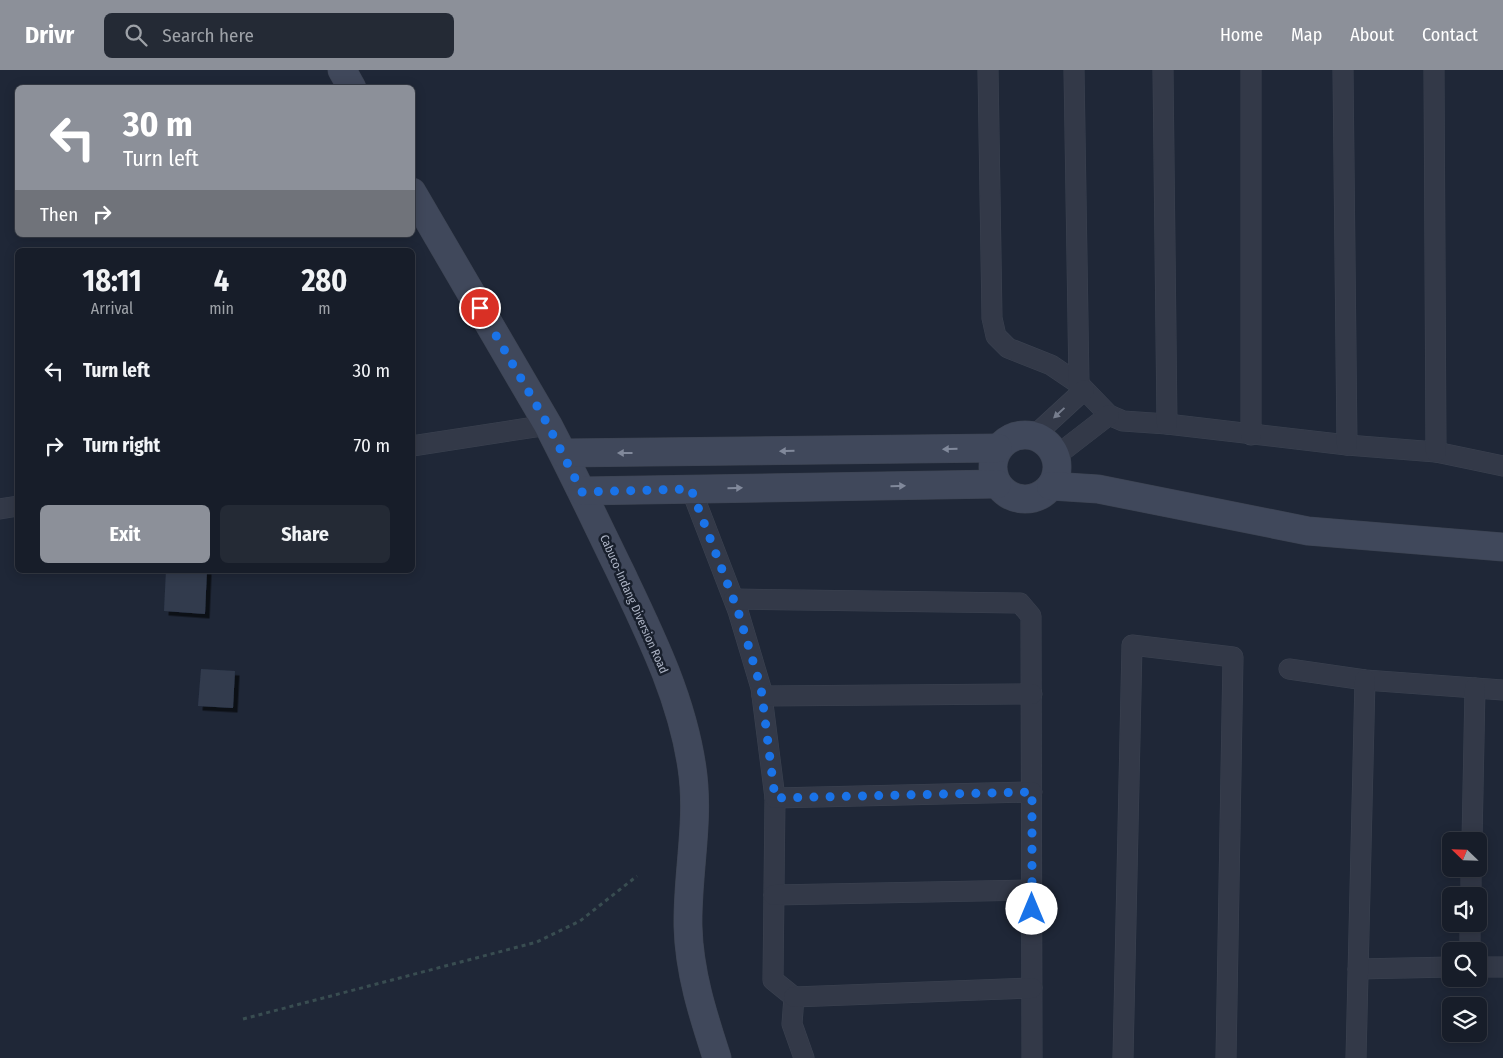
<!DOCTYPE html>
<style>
:root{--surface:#171d29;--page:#242a35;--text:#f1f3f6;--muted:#9ea2a8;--line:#363b46;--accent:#8c9099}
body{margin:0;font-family:"Fira Sans Condensed",sans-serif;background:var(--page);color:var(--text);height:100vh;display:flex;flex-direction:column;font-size:19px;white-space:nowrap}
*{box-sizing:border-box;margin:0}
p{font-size:16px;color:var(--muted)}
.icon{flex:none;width:28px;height:28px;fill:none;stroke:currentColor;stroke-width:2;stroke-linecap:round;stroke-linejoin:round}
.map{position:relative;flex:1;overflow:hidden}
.details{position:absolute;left:15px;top:178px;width:400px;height:325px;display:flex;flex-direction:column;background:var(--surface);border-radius:8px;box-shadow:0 2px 12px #0003,0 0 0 1px var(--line)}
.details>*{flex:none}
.hud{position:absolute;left:15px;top:15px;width:400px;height:152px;border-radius:8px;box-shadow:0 2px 12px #0003,0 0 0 1px var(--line);background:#8c9099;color:#fff;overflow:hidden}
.needle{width:32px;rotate:293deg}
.controls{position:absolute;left:1442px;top:762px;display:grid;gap:10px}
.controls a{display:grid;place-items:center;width:45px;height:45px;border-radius:8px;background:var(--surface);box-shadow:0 2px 12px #0003,0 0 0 1px var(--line);font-size:25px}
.pin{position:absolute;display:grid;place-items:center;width:42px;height:42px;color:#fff;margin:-21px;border:2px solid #fff;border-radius:50%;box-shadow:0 1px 5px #0007}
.me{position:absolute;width:55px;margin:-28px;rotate:0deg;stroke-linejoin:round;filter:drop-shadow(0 0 4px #0008)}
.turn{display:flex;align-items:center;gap:18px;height:105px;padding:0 25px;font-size:22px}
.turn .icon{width:65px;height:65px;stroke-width:2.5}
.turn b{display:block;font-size:35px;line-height:42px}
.then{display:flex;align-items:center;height:48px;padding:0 25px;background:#0003;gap:10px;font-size:19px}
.eta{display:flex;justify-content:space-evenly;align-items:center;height:85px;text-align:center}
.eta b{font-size:30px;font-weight:700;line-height:35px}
.button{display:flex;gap:10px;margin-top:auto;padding:10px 25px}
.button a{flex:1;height:58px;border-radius:8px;background:var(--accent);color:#fff;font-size:20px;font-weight:700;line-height:58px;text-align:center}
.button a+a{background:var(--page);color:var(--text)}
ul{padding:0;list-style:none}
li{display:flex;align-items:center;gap:15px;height:75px;padding:0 25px}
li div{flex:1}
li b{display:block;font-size:19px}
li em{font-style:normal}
header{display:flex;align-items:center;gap:30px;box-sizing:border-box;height:70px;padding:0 25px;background:var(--accent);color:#fff}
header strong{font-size:24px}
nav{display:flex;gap:28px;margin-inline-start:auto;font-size:18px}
.search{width:350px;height:45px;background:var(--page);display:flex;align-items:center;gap:12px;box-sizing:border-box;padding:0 18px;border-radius:8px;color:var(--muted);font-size:19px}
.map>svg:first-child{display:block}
</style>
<header>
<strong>Drivr</strong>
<div class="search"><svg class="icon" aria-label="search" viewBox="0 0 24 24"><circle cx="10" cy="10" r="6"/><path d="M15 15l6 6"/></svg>Search here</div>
<nav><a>Home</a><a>Map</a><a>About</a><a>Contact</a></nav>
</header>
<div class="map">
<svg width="1503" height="988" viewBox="0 0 1503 988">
<defs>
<filter id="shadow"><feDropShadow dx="4.5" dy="4.5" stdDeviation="0" flood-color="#0009"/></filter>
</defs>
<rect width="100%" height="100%" fill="#1f2737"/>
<!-- building -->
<g fill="#313b4e" filter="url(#shadow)">
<path d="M166,500H207L205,544L164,541Z"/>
<path d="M201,599L235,601L233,638L198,636Z"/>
</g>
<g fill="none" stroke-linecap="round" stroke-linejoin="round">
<!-- street casing -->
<g stroke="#3c4351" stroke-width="21">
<g id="street">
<path d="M988,0L992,248L996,266L1008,278L1051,295L1079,314L1109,345L1123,351L1167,354L1347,375L1436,382L1503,396"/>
<path d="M1074,0L1079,314"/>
<path d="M1163,0L1167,354"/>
<path d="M1251,0V365"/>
<path d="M1343,0L1347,375"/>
<path d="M1434,0L1436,382"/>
<path d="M1034,366L1084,320"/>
<path d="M412,376L548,355"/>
<path d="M1056,386L1109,345"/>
<path d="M691,419L738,541L761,618L775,728L773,910L794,927L792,954L804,988"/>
<path d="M0,439L18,436"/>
<path d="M734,529L1020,533L1031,546L1032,988"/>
<path d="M1289,599L1365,610L1503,620"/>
<path d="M762,626L1032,624"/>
<path d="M775,728L1032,722"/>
<path d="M1472,771L1475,618"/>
<path d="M774,825L1032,820"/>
<path d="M1471,826V799"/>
<path d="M1470,881V854"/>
<path d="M1479,897H1503"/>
<path d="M1358,899L1451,897"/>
<path d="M794,927L1032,918"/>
<path d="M1123,988L1132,575L1233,587L1226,988"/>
<path d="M1356,988L1365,610"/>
</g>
</g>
<!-- secondary casing -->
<g stroke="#3c4351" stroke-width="29">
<g id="secondary">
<path d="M342,0L352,18"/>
<path d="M412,122L548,355C573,403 596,452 620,501C650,564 682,628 692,698C700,751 687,803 688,856C689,902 703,945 717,988"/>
<circle cx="1025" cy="397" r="32"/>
<path d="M563,383L998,378"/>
<path d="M1051,416L1098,419L1308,461L1503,477"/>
<path d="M582,421L997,414"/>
</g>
</g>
<!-- path -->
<path stroke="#394d51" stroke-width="3" stroke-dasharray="4 4" stroke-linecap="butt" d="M243,949L537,872L580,851L637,806"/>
<!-- street -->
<use href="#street" stroke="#333948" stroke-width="20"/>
<!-- secondary -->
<use href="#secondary" stroke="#40485b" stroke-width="28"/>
</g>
<!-- one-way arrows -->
<defs><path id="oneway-solid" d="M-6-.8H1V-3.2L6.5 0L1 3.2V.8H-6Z" transform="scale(1.25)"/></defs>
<use fill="#767d8d" href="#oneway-solid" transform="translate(1059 343) rotate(137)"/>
<g fill="#81899b">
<use href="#oneway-solid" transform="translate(950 379) rotate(179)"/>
<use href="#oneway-solid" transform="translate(787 381) rotate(179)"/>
<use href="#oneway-solid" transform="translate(625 383) rotate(180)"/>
<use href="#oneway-solid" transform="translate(898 416) rotate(-1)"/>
<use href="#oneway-solid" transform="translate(735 418) rotate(-1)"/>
</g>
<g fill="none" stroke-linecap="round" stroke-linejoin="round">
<!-- route -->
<path stroke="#1a73e8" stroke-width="9" stroke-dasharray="0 16.2" d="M480,238L548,355L582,422L691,419L738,541L761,618L775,728L1032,722V839"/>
</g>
<g text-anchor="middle" stroke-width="5" stroke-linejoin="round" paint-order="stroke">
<!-- street labels -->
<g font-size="12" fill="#adb4c5" stroke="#181f2c">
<text transform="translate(634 534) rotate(66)" y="4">Cabuco-Indang Diversion Road</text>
</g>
</g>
</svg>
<div class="controls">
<a><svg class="needle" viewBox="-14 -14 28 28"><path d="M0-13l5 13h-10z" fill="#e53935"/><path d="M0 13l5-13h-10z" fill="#9ea2a8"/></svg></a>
<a><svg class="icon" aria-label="sound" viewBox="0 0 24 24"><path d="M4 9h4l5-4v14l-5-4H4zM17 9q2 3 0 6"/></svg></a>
<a><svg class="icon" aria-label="search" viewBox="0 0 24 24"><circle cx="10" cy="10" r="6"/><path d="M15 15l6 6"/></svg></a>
<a><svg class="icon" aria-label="layers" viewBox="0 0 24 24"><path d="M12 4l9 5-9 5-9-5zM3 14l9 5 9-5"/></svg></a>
</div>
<div class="pin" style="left:480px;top:238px;background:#d93025"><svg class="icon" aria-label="arrive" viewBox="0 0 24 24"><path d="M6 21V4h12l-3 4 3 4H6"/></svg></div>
<svg class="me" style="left:1032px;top:839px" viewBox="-20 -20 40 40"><circle r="19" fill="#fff"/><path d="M0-13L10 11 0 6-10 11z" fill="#1a73e8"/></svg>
<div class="hud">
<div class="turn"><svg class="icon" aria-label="left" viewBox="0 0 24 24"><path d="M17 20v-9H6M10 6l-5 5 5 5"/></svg><div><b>30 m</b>Turn left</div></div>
<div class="then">Then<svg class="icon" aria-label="right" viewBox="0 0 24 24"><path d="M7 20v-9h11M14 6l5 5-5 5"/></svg></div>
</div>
<section class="details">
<div class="eta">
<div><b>18:11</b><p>Arrival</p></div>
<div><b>4</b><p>min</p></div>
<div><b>280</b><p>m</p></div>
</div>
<ul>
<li><svg class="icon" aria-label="left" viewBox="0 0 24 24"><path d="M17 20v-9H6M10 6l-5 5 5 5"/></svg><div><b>Turn left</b></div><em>30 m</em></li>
<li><svg class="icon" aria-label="right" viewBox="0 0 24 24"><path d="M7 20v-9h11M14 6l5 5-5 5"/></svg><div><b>Turn right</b></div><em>70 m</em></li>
</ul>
<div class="button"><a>Exit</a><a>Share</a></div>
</section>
</div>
